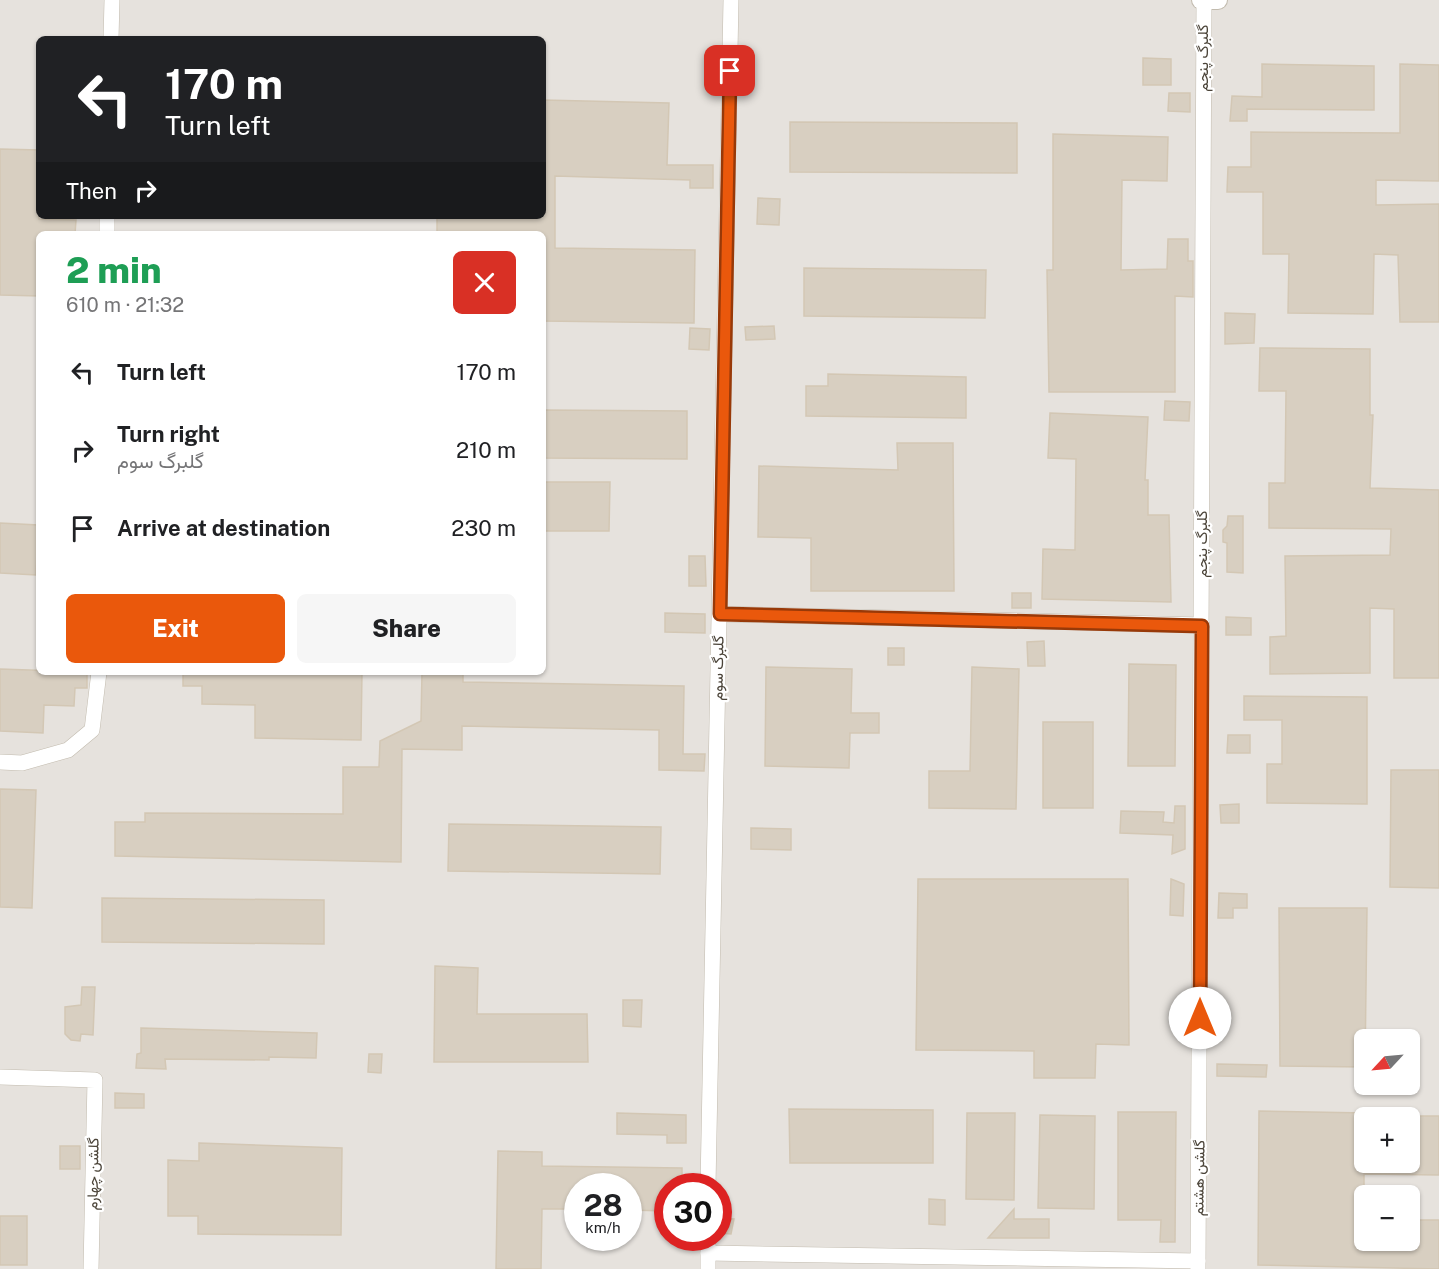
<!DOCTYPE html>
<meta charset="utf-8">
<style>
:root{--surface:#fff;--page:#f6f6f6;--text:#202124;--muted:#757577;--accent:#ea580c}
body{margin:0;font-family:"Public Sans",Vazirmatn,sans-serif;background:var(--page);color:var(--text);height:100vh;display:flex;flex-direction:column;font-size:22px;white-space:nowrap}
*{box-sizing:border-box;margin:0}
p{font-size:20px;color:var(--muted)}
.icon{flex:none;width:33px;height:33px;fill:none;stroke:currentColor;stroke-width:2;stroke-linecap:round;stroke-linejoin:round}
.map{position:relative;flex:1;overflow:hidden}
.side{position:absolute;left:36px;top:231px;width:510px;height:444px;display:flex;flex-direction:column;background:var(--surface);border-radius:9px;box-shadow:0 2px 4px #0004}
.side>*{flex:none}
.banner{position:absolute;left:36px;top:36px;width:510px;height:183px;border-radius:9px;box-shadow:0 2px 4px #0004;background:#202124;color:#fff;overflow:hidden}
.needle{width:39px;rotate:244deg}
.buttons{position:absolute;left:1354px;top:1029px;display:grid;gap:12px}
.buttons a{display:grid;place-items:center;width:66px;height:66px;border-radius:9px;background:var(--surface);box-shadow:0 2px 4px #0004;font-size:30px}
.speed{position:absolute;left:564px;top:1173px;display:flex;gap:12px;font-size:30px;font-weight:700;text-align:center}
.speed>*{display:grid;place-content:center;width:78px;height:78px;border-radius:50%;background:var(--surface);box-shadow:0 2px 4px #0004;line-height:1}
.speed small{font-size:15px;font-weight:400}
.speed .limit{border:9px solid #d22;background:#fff;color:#111}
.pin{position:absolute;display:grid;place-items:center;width:51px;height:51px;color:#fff;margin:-26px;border-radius:12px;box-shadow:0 3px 9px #0006}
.me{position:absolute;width:66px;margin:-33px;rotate:0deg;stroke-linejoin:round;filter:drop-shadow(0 0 4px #0008)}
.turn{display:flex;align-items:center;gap:21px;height:126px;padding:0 30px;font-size:27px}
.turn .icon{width:78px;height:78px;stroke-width:2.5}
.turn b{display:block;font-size:42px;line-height:51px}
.then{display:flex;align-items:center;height:57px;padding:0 30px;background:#0003;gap:12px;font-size:22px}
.round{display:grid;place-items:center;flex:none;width:63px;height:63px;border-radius:9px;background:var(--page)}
.headline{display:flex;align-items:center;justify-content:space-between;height:102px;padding:0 30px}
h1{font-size:36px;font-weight:800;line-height:45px;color:#1e9e55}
.action{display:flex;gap:12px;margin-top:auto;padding:12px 30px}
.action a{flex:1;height:69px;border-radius:9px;background:var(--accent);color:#fff;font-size:24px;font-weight:800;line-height:69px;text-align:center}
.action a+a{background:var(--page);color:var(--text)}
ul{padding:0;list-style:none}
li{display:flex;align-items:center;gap:18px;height:78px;padding:0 30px}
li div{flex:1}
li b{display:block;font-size:22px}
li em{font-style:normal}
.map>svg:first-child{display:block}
</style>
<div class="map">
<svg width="1439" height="1269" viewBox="0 0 1439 1269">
<rect width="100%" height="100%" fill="#f6f3ec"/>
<!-- industrial -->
<path fill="#e6e2dd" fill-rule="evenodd" d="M0,0H1439V1269H0ZM39,39H543V216H39ZM39,234H543V672H39ZM1365,1040H1410V1084H1365ZM1365,1118H1410V1162H1365ZM578,1186H628V1238H578ZM668,1186H718V1238H668ZM1365,1196H1410V1240H1365Z"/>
<!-- building -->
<g fill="#d8cfc1" stroke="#d3c7b4" stroke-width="1.5">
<path d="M1143,58L1171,59V85H1143Z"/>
<path d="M1262,64L1374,66V110L1247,109V121H1230L1232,96L1262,97Z"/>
<path d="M1400,64L1439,65V181L1376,180V205L1439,204V322H1400L1398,255L1374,254L1373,314L1288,313L1289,254H1263V192H1227L1228,167H1251V132L1400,133Z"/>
<path d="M1169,93H1190V112L1168,111Z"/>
<path d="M543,100L669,103L667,165H713V188H690V180L555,176V248L695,250L694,323L543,321V234H437V216H543Z"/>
<path d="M790,122L1017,123V173L790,172Z"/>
<path d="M1053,134L1168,137L1167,181L1122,180L1121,270L1167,269L1168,239H1188V261H1193V297L1175,296V392H1049L1047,270H1053Z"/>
<path d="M0,149L39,150V219L76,220L75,234H39V296L0,295Z"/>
<path d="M758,198L780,199L779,225L757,224Z"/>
<path d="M804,268L986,270L985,318L804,316Z"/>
<path d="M1225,313L1255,314L1254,343L1225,344Z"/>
<path d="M774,326L775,339L746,340L745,327Z"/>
<path d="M690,328L710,329L709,350L689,349Z"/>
<path d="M1260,348L1370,349V415H1373L1370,488L1439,490V678H1394V609L1370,608V673L1270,674V637L1286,636L1285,556L1390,555L1391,529L1269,528V483H1285L1286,391H1259Z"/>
<path d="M828,374L966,377V418L806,416V386H828Z"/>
<path d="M1165,401L1190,402L1189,421L1164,420Z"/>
<path d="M543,410L687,411V459L543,458Z"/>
<path d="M1050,413L1148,417L1145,480H1148V515H1169L1171,602L1042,599L1043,549L1075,550L1076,459L1048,458Z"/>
<path d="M897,443H953L954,591H811V538L758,537L759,466L898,470Z"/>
<path d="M543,482H610L609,531H543Z"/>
<path d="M1228,516H1243V573L1227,572V543L1223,542V530L1227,526Z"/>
<path d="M0,523L38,525L36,575L0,573Z"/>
<path d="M689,556H705L706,586H689Z"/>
<rect x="1012" y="593" width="19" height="15"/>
<path d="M665,613L705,614V633L665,632Z"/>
<path d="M1226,617L1251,618V635H1226Z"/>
<path d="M1044,641L1045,666H1028L1027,642Z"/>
<rect x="888" y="648" width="16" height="17"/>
<path d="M1129,664L1176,665L1175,766H1128Z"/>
<path d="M766,667L852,669L851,713H879V733H850L849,768L765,766Z"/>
<path d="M972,667L1019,669L1016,809L929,808V771H970Z"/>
<path d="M0,669L87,672V688H75L74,706L44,705L43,733L0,731Z"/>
<path d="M183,672H362L361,740L255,738V705L202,704V686H183Z"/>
<path d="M422,672H463V682L684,686L683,754H705L704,771L659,770V730L462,726V750L402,749L401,862L115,856V822H145V813L343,814V767H379L380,741L421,721Z"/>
<path d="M1244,696L1367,697V804L1267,803V764H1282V720H1244Z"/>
<rect x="1043" y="722" width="50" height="86"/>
<path d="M1228,735H1250V753H1227Z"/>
<path d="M1391,770H1439V888L1390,887Z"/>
<path d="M0,789L36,790L32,908L0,907Z"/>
<path d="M1239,804V823H1221L1220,805Z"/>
<path d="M1175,806H1185V849L1172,854L1173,835L1120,833L1121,811L1164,812L1163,822L1174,823Z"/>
<path d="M449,824L661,827L660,874L448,871Z"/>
<path d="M751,828L791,829V850L751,849Z"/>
<path d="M918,879H1128L1129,1045L1096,1044L1095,1078H1034V1051L916,1050Z"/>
<path d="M1171,879L1184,884L1183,916L1170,915Z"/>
<path d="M1219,893L1247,894V908H1233V918H1218Z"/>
<path d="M102,898L324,900V944L102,942Z"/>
<path d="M1279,908H1367L1365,1067L1280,1066Z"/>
<path d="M435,966L478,968L477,1014H587L588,1062H434Z"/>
<path d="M82,987H95L93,1035L81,1034L80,1041L71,1040L65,1034V1007L81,1005Z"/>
<path d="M623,1000H642L641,1027L623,1026Z"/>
<path d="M141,1028L317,1033L316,1058L269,1057V1060L165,1059L166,1069L136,1068L137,1054L141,1053Z"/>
<path d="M369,1054H382L381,1073L368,1072Z"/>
<path d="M1217,1064L1267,1065L1266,1077L1217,1076Z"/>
<path d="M115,1093L144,1094V1108H115Z"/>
<path d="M789,1109L933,1110V1163H790Z"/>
<path d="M1259,1111L1365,1113L1364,1162H1410V1116H1439V1175L1364,1174V1220L1365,1240H1410V1220H1439V1269L1258,1265Z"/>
<path d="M1118,1112H1176L1175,1242H1160L1161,1220H1118Z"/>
<path d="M617,1113L686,1115V1143H667V1135L617,1134Z"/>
<path d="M967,1113H1015L1014,1200L966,1199Z"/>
<path d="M1040,1115L1095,1116L1094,1209L1038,1208Z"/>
<path d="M199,1143L342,1148L341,1235L198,1234V1216H168V1160L199,1161Z"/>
<rect x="60" y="1146" width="20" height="23"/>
<path d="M498,1151L542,1152V1166L682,1168V1186H668V1211L628,1210V1186H578V1209H542L541,1269H496Z"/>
<path d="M929,1199L945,1200V1225L929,1224Z"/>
<path d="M1014,1209V1219H1049V1238H988Z"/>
<rect x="0" y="1216" width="27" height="49"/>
<path d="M718,1218L734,1219L731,1234L718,1233Z"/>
</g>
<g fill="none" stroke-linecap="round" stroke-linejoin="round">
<!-- minor casing -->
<g stroke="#c2bbae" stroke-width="16">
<g id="minor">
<path d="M111,39L112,0"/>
<path d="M107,234V216"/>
<path d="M720,614L1202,625"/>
<path d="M0,762L22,763L68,750L92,730L99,672"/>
<path d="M0,1077L95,1080L91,1269"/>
<path d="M708,1186L731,0"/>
<path d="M708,1253L1198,1261"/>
<path d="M708,1269V1238"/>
<path d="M1198,1269L1204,1"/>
</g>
</g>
<!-- tertiary casing -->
<g stroke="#c2bbae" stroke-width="20">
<path id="tertiary" d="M1201,0H1218"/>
</g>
<!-- minor -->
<use href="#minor" stroke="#fff" stroke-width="15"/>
<!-- tertiary -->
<use href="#tertiary" stroke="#fff" stroke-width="18"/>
</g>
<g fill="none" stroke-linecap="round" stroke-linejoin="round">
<!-- route casing -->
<g stroke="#983908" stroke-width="15">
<path id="route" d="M730,71L720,614L1202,626L1200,1018"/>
</g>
<!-- route -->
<use href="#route" stroke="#ea580c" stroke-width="10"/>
</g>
<g text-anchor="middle" stroke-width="4.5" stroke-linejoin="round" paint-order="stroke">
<!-- street labels -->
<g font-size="15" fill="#4b4439" stroke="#fff">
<text transform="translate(1203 58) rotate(-90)" y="5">گلبرگ پنجم</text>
<text transform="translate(1202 544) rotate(-90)" y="5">گلبرگ پنجم</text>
<text transform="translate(718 668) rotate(-89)" y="5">گلبرگ سوم</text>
<text transform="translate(93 1174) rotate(-89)" y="5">گلشن چهارم</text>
<text transform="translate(1199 1178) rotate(-89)" y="5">گلشن هشتم</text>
</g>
</g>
</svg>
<div class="buttons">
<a><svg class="needle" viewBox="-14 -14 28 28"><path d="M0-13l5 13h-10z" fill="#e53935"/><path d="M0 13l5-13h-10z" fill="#757577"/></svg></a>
<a>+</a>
<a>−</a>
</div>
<div class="speed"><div>28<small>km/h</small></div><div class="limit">30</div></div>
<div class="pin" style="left:730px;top:71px;background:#d93025"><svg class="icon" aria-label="arrive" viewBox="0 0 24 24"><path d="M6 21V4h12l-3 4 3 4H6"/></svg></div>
<svg class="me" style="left:1200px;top:1018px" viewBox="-20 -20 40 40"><circle r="19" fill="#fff"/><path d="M0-13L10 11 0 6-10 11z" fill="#ea580c"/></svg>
<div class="banner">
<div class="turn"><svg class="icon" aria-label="left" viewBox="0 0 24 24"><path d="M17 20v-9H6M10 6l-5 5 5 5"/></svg><div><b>170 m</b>Turn left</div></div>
<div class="then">Then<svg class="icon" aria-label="right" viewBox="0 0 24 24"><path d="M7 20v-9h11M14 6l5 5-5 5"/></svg></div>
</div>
<section class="side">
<div class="headline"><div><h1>2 min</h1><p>610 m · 21:32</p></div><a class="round" style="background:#d93025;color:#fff"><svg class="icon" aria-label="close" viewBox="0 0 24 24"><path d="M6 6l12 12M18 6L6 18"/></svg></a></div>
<ul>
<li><svg class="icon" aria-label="left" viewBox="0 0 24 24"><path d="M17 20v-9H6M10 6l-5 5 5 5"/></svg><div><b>Turn left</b></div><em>170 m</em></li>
<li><svg class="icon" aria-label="right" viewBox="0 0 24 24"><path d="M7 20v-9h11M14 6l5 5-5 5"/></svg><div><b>Turn right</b><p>گلبرگ سوم</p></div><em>210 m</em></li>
<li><svg class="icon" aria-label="arrive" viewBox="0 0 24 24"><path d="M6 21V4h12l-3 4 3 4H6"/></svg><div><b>Arrive at destination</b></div><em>230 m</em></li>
</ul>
<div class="action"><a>Exit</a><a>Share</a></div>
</section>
</div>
